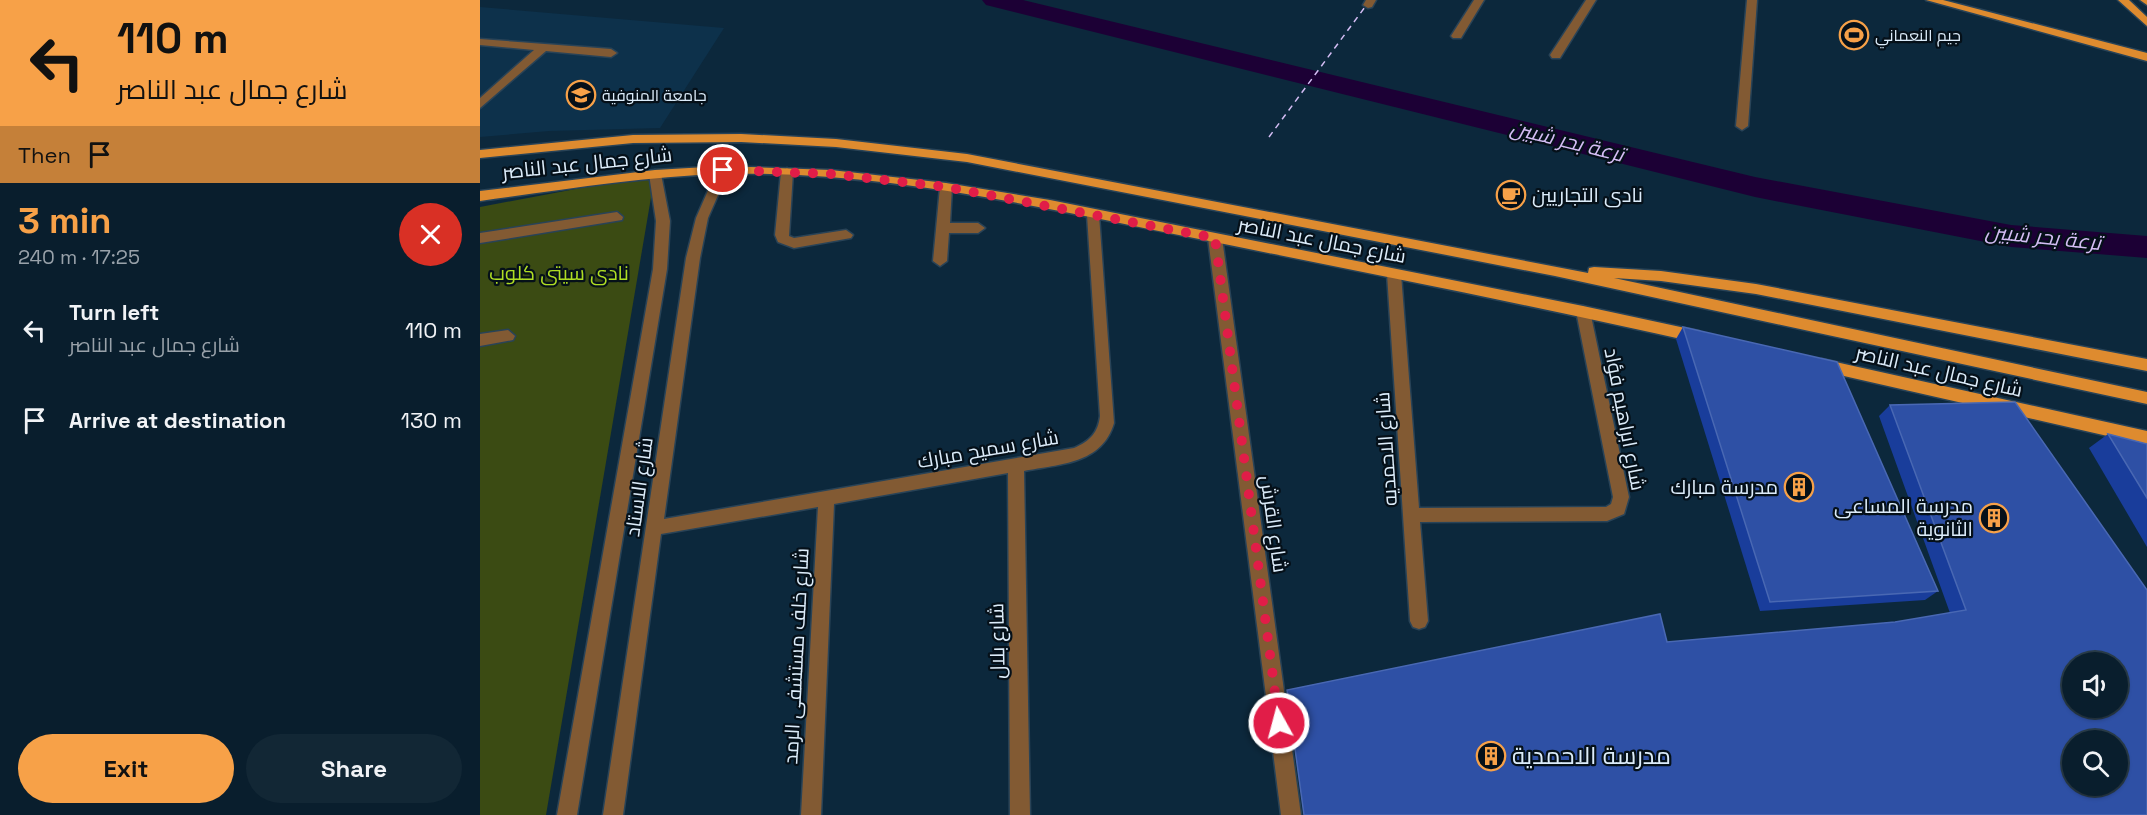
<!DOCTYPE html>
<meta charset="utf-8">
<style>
:root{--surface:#091e2d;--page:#122735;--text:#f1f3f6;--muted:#99a2aa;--line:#293c49;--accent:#f7a148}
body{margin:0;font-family:"Space Grotesk",Cairo,sans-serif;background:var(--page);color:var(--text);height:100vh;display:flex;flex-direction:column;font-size:22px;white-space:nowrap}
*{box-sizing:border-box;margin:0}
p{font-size:20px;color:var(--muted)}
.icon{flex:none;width:33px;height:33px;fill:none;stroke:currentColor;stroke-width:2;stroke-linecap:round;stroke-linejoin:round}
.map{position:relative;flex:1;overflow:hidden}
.panel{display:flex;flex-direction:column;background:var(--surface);width:480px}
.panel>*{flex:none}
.hud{background:#f7a148;color:#111;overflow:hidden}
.tools{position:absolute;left:1582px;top:652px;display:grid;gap:12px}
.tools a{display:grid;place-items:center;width:66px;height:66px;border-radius:50%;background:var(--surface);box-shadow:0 2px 4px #0004,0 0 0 2px var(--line);font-size:30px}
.pin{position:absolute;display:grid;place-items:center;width:51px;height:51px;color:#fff;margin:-26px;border:3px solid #fff;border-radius:50%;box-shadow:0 2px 6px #0007}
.me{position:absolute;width:66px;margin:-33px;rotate:353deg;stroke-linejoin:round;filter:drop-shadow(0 0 4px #0008)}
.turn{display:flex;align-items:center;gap:21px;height:126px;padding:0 18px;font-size:27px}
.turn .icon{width:78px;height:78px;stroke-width:2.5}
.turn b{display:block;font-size:42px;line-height:51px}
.then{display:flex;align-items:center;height:57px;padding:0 18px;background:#0003;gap:12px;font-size:22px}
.round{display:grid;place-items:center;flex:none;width:63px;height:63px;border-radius:32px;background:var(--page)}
.overview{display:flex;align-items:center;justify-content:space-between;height:102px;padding:0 18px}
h1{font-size:36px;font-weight:800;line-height:45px;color:var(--accent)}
.cta{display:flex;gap:12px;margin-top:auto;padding:12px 18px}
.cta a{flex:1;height:69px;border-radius:36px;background:var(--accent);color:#111;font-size:24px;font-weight:800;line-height:69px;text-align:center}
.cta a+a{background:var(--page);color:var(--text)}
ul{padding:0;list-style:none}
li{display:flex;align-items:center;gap:18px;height:90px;padding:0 18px}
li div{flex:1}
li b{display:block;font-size:22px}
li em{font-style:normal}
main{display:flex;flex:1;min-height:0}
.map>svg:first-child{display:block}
</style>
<main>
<section class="panel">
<div class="hud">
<div class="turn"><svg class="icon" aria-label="left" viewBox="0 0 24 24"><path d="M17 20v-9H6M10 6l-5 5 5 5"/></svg><div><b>110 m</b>شارع جمال عبد الناصر</div></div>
<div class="then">Then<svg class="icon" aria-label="arrive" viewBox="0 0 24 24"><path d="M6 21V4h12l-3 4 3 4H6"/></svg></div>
</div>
<div class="overview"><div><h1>3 min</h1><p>240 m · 17:25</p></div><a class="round" style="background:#d93025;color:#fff"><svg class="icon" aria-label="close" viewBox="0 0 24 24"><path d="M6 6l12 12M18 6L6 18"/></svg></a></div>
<ul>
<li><svg class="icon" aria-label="left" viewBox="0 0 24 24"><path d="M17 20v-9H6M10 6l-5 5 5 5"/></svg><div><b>Turn left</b><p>شارع جمال عبد الناصر</p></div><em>110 m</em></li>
<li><svg class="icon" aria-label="arrive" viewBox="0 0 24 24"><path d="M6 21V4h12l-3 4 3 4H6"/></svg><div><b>Arrive at destination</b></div><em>130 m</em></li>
</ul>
<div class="cta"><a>Exit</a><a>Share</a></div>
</section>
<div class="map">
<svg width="1667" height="815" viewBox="0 0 1667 815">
<rect width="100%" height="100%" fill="#0c283c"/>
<!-- built -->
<path fill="#0d314b" d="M0,7L244,28L180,128L69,131L0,137Z"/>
<!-- green -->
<path fill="#3b4b13" d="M175,174L66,815H0V207Z"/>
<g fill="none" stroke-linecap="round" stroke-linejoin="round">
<!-- canal -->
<path fill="#1c0035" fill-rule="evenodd" d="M502,0H543L1275,177L1531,225L1667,236V258L1531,247L1275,197L506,5Z"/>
<!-- ferry -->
<path stroke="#d4bdf4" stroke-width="1.5" stroke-dasharray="6 5" stroke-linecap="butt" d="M789,137L885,7"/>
<!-- minor casing -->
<g stroke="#294357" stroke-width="3">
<g id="minor">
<path d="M886,0H896L892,7L888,8L883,5Z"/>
<path d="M994,0H1004L981,38H973L971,36Z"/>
<path d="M1106,0H1116L1080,58H1072L1070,55Z"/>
<path d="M1267,0H1277L1268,126L1262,130L1256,126Z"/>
<path d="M0,39L131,49L137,53L131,57L66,51L0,108V98L54,50L0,45Z"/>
<path d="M243,166L249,170L228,218L220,258L184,519L594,448C610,441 618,433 620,416L607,215L613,210L619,215L634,423C622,464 580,464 544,471L550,815H530L528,473L354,504L341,815H321L338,507L181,534L143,815H123L206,258L216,218L237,170Z"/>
<path d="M307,168L313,172L309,236L314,238L366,230L373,235L371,238L314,248L298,242L295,235L301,172Z"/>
<path d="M175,170L181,174L190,221L187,269L97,815H77L173,269L176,221L169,174Z"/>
<path d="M466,183L472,187L470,223H498L505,228L498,233H469L467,261L460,266L453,261L460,187Z"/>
<path d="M137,212L143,217L142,220L0,243V233Z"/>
<path d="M735,233L742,238L821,815H801L728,238Z"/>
<path d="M914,269L921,274L939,508L1126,507L1131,504L1133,497L1096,311L1103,306L1110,311L1149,497L1144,514L1127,521L940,522L948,621L945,627L939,629L933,627L930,621L907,274Z"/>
<path d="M28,330L35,336L33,340L0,346V334Z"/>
</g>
</g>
<!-- major casing -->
<g stroke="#294357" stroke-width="3">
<g id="major">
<path d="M1446,0H1463L1667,53V61Z"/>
<path d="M1638,0H1649L1667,17V26Z"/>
<path d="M1660,0H1667V5Z"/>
<path d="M261,134L356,139L487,154L1108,273L1109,268L1114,267L1181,271L1276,284L1667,359V371L1276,294L1181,281L1134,278L1667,392V404L1075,276L487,162L356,147L261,142L153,143L0,158V150L153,135Z"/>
<path d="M243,166L351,170L466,183L570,200L1103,306L1219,331L1226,337L1219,343C1051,305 883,272 714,238C559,207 400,170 241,174C160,177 80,190 0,201V191L175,170Z"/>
<path d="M1342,359L1667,431V445L1342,371L1337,369L1335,365L1337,361Z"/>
</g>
</g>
<!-- minor -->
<use href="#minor" fill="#825a33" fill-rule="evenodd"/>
<!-- major -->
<use href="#major" fill="#de8b2f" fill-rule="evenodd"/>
</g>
<!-- wall -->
<g fill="#193d9b">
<path d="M1203,327L1458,591L1445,600L1280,611L1196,339Z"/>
<path d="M1410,405L1667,815L1187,642L1415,622L1470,613L1399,416Z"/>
<path d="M1628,434L1667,444V547L1609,448Z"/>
</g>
<!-- building -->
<g fill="#2e50a5" stroke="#4968b3" stroke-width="1.5" fill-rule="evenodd">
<path d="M1203,327L1357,362L1458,591L1290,602Z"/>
<path d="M1535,402L1667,590V815H824L807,690L1180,614L1187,642L1415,622L1486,610L1410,405ZM1593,663H1638V708H1593ZM1593,741H1638V786H1593Z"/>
<path d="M1628,434L1667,444V498Z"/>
</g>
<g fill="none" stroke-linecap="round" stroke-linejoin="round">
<!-- route -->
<path stroke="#e11d48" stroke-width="10" stroke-dasharray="0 18" d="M243,170L351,174L466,187L735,238L799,723"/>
</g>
<!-- icons -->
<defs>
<g id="stadium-ring" transform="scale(1.5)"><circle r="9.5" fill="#051019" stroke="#f7a148" stroke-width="1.5"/><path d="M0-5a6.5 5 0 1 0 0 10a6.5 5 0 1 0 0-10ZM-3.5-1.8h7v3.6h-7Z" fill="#f7a148"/></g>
<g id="university-ring" transform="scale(1.5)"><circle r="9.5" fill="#051019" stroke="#f7a148" stroke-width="1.5"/><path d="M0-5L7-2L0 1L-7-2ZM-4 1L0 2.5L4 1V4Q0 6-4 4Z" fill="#f7a148"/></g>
<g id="cafe-ring" transform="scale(1.5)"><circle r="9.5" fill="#051019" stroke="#f7a148" stroke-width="1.5"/><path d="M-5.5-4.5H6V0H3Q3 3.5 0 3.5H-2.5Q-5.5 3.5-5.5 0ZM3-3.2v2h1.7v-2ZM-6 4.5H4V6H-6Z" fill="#f7a148"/></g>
<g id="building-ring" transform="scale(1.5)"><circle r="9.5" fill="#051019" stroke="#f7a148" stroke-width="1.5"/><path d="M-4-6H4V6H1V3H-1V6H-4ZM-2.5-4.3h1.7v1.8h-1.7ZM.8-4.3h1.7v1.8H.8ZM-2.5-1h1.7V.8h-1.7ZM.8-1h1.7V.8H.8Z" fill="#f7a148"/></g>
</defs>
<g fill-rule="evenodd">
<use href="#stadium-ring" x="1374" y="35"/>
<use href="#university-ring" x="101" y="95"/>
<use href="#cafe-ring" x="1031" y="195"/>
<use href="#building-ring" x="1319" y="487"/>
<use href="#building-ring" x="1514" y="518"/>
<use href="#building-ring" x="1011" y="756"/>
</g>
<g text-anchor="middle" stroke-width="4.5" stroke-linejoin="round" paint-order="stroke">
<!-- far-poi labels -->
<g font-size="16" fill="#dcecfa" stroke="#051019" text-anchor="start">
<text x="1395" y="41">جيم النعماني</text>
<text x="122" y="101">جامعة المنوفية</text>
</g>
<!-- street labels -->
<g font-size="20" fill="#dcecfa" stroke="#051019">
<text transform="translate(107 163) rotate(-6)" y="7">شارع جمال عبد الناصر</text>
<text transform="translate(842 240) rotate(11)" y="7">شارع جمال عبد الناصر</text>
<text transform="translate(1459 371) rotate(13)" y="7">شارع جمال عبد الناصر</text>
<text transform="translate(1145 419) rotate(79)" y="7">شارع ابراهيم فؤاد</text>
<text transform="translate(508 449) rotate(-10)" y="7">شارع سميح مبارك</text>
<text transform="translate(906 449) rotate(-94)" y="7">شارع الاحمديه</text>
<text transform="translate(159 487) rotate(-82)" y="7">شارع الاستاد</text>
<text transform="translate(794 524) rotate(82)" y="7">شارع القرش</text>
<text transform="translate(517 641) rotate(-91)" y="7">شارع بلال</text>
<text transform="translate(316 656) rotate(-87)" y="7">شارع خلف مستشفى الرمد</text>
</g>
<!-- poi labels -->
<g font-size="20" fill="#dcecfa" stroke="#051019" text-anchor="end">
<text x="1052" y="202" text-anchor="start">نادى التجاريين</text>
<text x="1298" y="494">مدرسة مبارك</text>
<text x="1493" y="513">مدرسة المساعى<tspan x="1493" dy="23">الثانوية</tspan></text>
</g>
<!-- park labels -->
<g font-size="20" fill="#afdd24" stroke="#051019">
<text x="79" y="280">نادى سيتى كلوب</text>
</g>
<!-- water labels -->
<g font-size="21" font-style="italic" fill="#d4bdf4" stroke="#051019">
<text transform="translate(1087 141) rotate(14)" y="7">ترعة بحر شبين</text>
<text transform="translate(1563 237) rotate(6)" y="7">ترعة بحر شبين</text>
</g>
<!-- near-poi labels -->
<g font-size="24" fill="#dcecfa" stroke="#051019" text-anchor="start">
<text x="1032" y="764">مدرسة الاحمدية</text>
</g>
</g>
</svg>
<div class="tools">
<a><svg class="icon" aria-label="sound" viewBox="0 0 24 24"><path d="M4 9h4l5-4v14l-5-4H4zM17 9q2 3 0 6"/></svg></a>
<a><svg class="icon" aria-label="search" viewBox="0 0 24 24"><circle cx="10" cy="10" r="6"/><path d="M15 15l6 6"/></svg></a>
</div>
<div class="pin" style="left:243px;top:170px;background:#d93025"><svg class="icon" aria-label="arrive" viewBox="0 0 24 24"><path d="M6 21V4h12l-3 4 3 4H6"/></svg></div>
<svg class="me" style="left:799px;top:723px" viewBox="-20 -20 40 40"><circle r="17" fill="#e11d48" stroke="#fff" stroke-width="3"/><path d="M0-11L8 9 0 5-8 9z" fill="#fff"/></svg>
</div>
</main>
